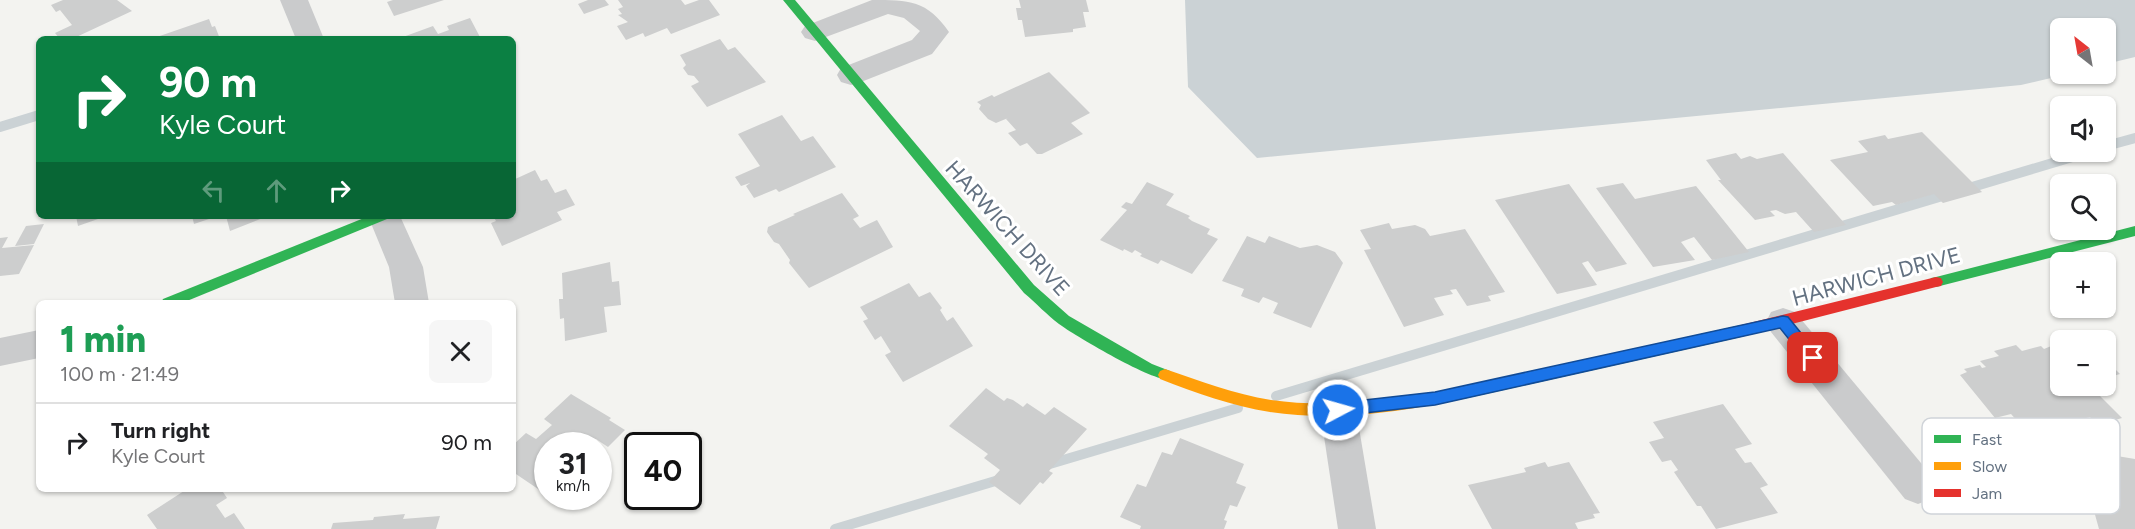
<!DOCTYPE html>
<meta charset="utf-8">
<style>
:root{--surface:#fff;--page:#f6f6f6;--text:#202124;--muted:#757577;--line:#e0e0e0}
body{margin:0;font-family:Figtree,sans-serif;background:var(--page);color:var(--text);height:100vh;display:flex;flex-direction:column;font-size:22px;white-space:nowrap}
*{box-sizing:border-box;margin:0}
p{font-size:20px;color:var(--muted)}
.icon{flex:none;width:33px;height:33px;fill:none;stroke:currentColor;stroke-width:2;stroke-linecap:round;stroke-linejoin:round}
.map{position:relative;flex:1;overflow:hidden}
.panel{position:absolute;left:36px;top:300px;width:480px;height:192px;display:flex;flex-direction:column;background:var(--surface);border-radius:9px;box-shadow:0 2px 4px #0004}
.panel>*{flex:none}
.hud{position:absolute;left:36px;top:36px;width:480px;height:183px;border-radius:9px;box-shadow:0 2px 4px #0004;background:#0b8043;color:#fff;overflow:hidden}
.needle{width:39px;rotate:329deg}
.fabs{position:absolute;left:2050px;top:18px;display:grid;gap:12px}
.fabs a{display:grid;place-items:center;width:66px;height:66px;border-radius:9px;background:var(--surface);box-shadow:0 2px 4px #0004;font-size:30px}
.speed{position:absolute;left:534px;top:432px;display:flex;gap:12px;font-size:30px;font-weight:700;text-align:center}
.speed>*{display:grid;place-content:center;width:78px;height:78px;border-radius:50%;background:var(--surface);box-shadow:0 2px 4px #0004;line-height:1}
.speed small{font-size:15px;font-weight:400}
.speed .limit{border:3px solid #111;border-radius:9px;background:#fff;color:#111}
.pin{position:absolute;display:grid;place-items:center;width:51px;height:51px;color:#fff;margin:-26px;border-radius:12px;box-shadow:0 3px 9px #0006}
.me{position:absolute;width:66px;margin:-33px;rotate:84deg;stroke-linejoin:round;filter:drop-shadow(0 0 4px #0008)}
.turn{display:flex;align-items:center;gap:21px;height:126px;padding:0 24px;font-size:27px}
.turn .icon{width:78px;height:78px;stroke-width:2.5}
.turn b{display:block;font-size:42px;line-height:51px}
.lanes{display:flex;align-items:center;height:57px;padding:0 24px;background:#0003;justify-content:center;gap:30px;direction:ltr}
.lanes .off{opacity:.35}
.round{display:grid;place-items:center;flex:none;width:63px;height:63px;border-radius:9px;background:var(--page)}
.headline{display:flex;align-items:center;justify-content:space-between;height:102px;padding:0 24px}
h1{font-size:36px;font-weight:800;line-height:45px;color:#1e9e55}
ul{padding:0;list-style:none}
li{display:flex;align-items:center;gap:18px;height:78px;padding:0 24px;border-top:2px solid var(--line)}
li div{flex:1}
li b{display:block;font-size:22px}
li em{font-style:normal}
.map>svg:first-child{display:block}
</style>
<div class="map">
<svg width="2135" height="529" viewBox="0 0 2135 529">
<rect width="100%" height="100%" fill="#f3f3f0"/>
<!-- water -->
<path fill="#cbd2d5" d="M1185,0H2135V57L2106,64V28H2061V74H2068L2021,85L1257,158L1188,87Z"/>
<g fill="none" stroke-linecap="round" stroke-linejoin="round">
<!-- stream -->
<g stroke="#cbd2d5" stroke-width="10">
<path d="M0,127L39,115"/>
<path d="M2106,146L2135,138"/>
<path d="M1276,396L2089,152"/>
<path d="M1043,466L1238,408"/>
<path d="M835,529L1002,479"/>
</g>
</g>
<!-- building -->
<g fill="#cdcece">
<path d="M63,0H117L132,11L72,39H60L55,33L72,25L60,10L56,12L51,5Z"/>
<path d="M393,0H444L394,16L387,2Z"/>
<path d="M588,0H605L609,5L584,14L578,4Z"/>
<path d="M618,0H681L685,5L699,0H709L720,15L671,34L667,28L645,37L643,33L626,40L617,26L628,22L618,15L622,14L618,9L623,7Z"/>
<path d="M1019,0H1086L1089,12H1083L1086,27L1073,29V32L1025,37L1022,20H1018L1016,8H1021Z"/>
<path d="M470,18L481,39H404L403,37L433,26L438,34L449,30L447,26Z"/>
<path d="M209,19L212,27L215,26L220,39H151Z"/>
<path d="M720,39L728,50L735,47L766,82L707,107L691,86L699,82L694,76L688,75L683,68L686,65L680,55Z"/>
<path d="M1049,72L1090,113L1071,123L1083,134L1042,154H1037L1027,143L1020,146L1008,133L1016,130L1006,119L1008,118L996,123L988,119L979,109L981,105L977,102L992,95L994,97Z"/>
<path d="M782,115L801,141L813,136L836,167L779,192L776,189L754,198L746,186L750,183L741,186L735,177L760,166L738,134Z"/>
<path d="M1922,132L1982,192L1943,203L1934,194L1896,205L1892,202L1873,206L1830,160L1868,152L1858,141L1885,135L1888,139Z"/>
<path d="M1736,153L1741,159L1750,156L1757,159L1783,153L1846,225L1814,232L1796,212L1785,214L1776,210L1770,211L1775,216L1755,220L1718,180H1721L1706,160Z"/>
<path d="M535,170L541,181L547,179L555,193L566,189L575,205L557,212L562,220L502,246L491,223L496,221L493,216H513V180Z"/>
<path d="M1147,182L1174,194L1166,205L1190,216L1188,218L1192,221L1210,229L1207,234L1218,239L1192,274L1161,260L1158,264L1140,256L1142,254L1135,250L1132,253L1124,249L1123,251L1100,240L1127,210L1121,207L1126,202L1132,204Z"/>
<path d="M1623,183L1635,199L1696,186L1749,252L1712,260L1694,237L1681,242L1695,260L1653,267L1596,188Z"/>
<path d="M1569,184L1627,264L1596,272L1588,261L1582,263L1597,285L1557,294L1495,200Z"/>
<path d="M842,193L859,216L853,219L860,228L877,220L893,247L809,288L789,263L790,260L779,244L774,242L767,232L768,227L795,215L793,214Z"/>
<path d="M76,216H98V219L78,226Z"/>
<path d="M192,216H218L194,224Z"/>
<path d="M226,216H268L230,231Z"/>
<path d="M1389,223L1392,229L1415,225L1425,229L1430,236L1465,229L1505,292L1488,296L1491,301L1467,306L1456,289L1450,290L1453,294L1434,298L1444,315L1404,327L1364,250L1371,249L1360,230Z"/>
<path d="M44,224L34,244L15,246L26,226Z"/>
<path d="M1247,236L1265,243L1269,236L1300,248L1317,245L1335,252L1343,263L1311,328L1273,313L1278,303L1263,297L1259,303L1241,296L1244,289L1222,281Z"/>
<path d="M8,237L2,248L34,245L19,274L0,276V238Z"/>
<path d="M610,262L612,282L619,281L621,305L604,307L607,332L565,341L564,318L560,319L559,299H563L562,273Z"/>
<path d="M909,283L919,297L930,292L942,308L940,310L947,321L953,317L973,346L903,382L885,355L891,352L881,336L875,340L863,321L868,319L860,307Z"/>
<path d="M2061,342V386H2090L2122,418L2098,425L2090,417L2029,434L2011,414L1995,418L1960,375L1967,372L1964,369L1980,365L1982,368L1986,367L1980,361L1999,356L1994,351L2016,345L2022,351L2041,346L2044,349Z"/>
<path d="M2106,360L2120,374L2106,378Z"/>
<path d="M986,388L1004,401L1007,398L1013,400L1023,407L1027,403L1045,415L1054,407L1087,429L1049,471L1053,473L1043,484L1040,482L1020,505L989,482L1000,470L984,458L988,454L949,426Z"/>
<path d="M571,394L611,418L609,420L625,430L608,447L596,439L589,446H548V485L541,491L513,472V445L526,433L536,439L552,425L544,419Z"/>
<path d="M1723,404L1752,444L1735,449L1745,463L1751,462L1768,485L1760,488L1778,513L1716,529L1701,506H1697L1674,472L1678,470L1671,460L1662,462L1649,442L1664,438L1653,422Z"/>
<path d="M1180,438L1244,464L1236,483L1246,487L1237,507L1230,505L1224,520L1227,521L1224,529H1140L1141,526L1120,517L1137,484L1146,487L1162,452L1172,455Z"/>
<path d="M2075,449L2135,459V529H2099L2089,493L2076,491L2068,469L2083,471Z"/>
<path d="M1545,462L1548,467L1569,462L1600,513L1593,514L1595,518L1575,523L1578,529H1492L1468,485L1526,472L1524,468Z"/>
<path d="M187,489H221L227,498L216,505L225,518L234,513L245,529H157L147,515Z"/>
<path d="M405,514L403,519L440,516L436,529H331L333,523L373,520L374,517Z"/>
</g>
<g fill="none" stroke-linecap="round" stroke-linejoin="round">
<!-- street -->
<g fill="#cacbcc" fill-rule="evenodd">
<path d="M280,0H308L324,39H296Z"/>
<path d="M872,0C909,0 927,0 949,32L932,54L861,82L851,85L841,82L837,75L841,68L912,40L920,31L904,18L888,14L815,41L805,38L801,32L805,26Z"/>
<path d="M368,216H400L423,267L429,303H395L389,267Z"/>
<path d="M1783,308L1795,312L1931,475L1937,487L1931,499L1918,504L1905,499L1771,332L1766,322L1771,312Z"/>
<path d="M39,330V358L0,366V338Z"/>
<path d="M1338,395L1351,399L1356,410L1376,529H1338L1320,410L1325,399Z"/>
</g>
<!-- fast -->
<g fill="#30b455" fill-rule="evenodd">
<path d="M783,0H795L1034,285L1069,316L1152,364L1170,371L1172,375L1170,379C1156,384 1074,335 1059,324C1047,315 1036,303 1024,293Z"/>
<path d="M369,216H389L387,219L182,303H161L163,299Z"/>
<path d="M2135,226V236L1936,287L1931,286L1929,282L1931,278L1936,277Z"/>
<path d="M1741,325L1746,327L1748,331L1746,335L1741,337L1463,399L1458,397L1456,393L1458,389L1463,387Z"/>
</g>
<!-- slow -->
<path fill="#ff9f0a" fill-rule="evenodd" d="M1165,369C1200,381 1234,394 1271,400C1335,409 1400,399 1463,387L1468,389L1470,393L1468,397L1463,399C1400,412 1335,422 1270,412C1232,406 1196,393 1160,379L1158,375L1160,371Z"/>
<!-- jam -->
<path fill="#e5322d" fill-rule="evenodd" d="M1936,277L1941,278L1943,282L1941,286L1936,287L1741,337L1736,335L1734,331L1736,327L1741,325Z"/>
</g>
<!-- route -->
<path fill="#1a73e8" stroke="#114b97" stroke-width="1.5" d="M1783,316L1788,317L1818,354L1820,358L1818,363H1808L1780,328L1435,405L1338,416L1333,414L1331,410L1333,405L1338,403L1435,392Z"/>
<g text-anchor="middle" stroke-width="6" stroke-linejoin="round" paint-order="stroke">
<!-- street labels -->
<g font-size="22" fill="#637181" stroke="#fff">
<text transform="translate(1008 228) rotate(48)" y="8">HARWICH DRIVE</text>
<text transform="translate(1876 276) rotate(-15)" y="8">HARWICH DRIVE</text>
</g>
</g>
<!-- legend -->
<rect x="1922" y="418" width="198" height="96" rx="9" fill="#fff" stroke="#d0d4d9" stroke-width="1.5"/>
<rect x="1934" y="435" width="27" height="8" fill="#30b455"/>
<rect x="1934" y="462" width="27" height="8" fill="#ff9f0a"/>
<rect x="1934" y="489" width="27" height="8" fill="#e5322d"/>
<g font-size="16" fill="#637181">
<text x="1972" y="445">Fast</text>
<text x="1972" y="472">Slow</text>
<text x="1972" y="499">Jam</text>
</g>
</svg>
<div class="fabs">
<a><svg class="needle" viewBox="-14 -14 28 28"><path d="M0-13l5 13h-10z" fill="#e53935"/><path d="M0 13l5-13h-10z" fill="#757577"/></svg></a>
<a><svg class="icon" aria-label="sound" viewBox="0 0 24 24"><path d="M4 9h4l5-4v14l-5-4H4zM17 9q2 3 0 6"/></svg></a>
<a><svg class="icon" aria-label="search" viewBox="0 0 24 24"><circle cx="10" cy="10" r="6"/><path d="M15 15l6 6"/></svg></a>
<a>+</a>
<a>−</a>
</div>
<div class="speed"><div>31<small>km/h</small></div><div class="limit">40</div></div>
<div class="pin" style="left:1813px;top:358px;background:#d93025"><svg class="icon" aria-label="arrive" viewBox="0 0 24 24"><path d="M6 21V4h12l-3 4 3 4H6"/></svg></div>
<svg class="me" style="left:1338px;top:410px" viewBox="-20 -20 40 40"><circle r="17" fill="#1a73e8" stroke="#fff" stroke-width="3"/><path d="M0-11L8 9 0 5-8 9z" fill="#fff"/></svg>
<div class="hud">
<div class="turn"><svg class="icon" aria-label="right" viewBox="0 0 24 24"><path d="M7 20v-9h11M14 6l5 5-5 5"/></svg><div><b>90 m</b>Kyle Court</div></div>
<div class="lanes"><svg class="icon off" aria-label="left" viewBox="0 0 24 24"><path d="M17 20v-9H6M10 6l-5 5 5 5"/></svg><svg class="icon off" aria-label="ahead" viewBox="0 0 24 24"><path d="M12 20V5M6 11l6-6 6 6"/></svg><svg class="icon" aria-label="right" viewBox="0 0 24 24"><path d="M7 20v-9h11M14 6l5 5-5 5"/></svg></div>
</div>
<section class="panel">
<div class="headline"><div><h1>1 min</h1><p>100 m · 21:49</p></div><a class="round"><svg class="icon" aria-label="close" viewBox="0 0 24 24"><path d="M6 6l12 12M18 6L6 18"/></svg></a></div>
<ul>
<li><svg class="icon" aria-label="right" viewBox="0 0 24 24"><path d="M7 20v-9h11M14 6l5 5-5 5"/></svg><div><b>Turn right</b><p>Kyle Court</p></div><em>90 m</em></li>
</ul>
</section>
</div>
